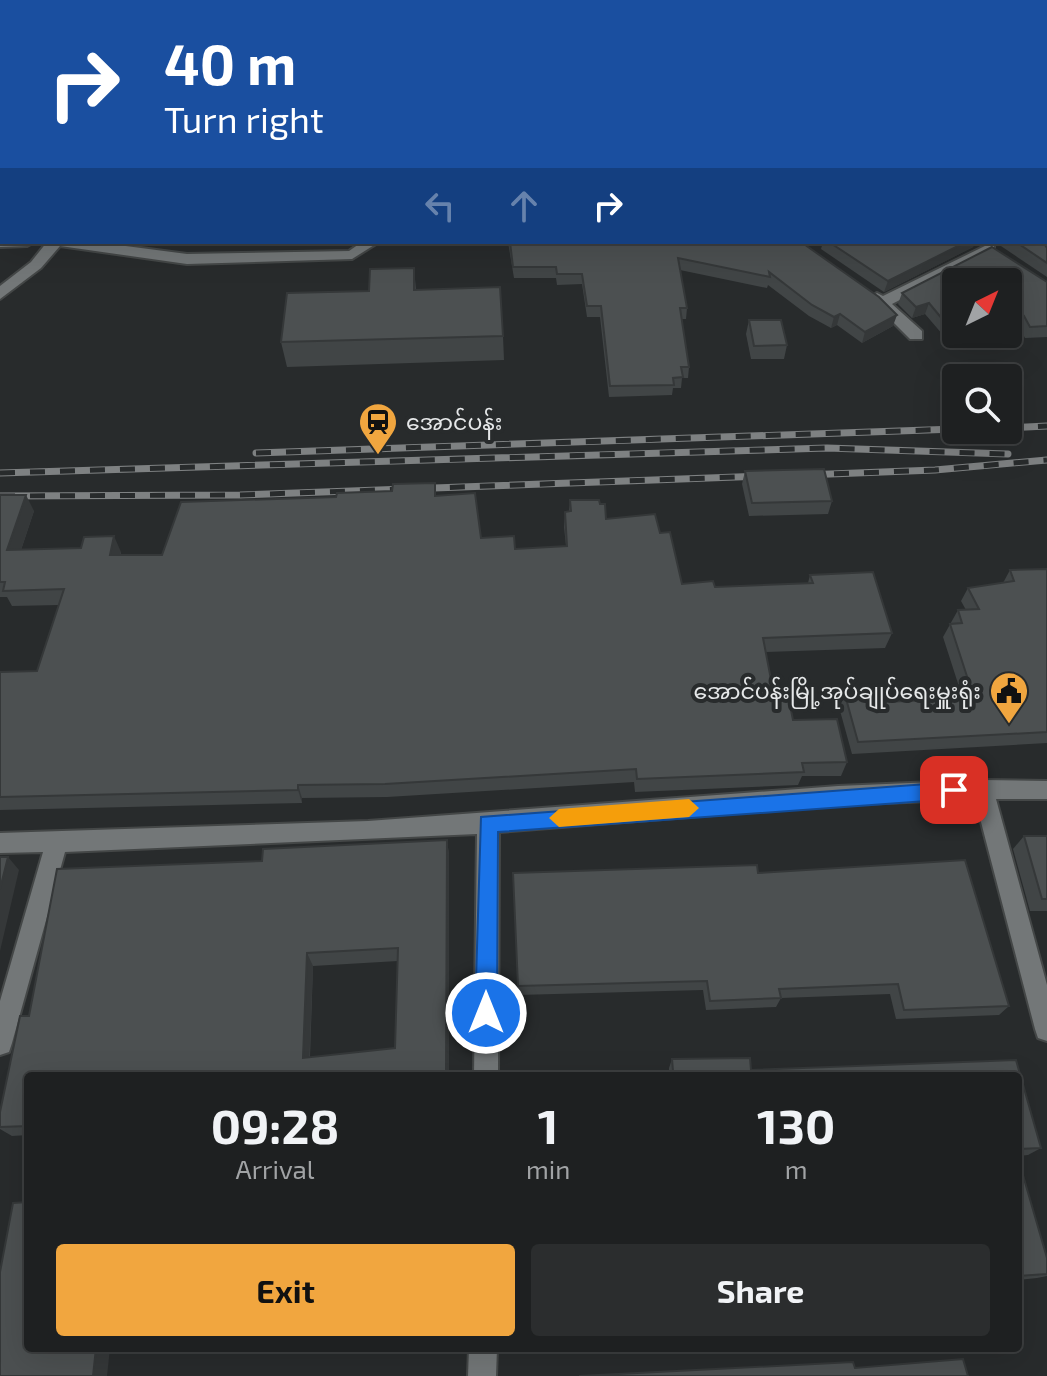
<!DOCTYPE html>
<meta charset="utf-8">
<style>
:root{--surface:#1e2021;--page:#2b2d2e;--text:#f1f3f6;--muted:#a1a3a5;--line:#3c3e3f;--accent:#f1a63f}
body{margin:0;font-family:"Exo 2","Noto Sans Myanmar",sans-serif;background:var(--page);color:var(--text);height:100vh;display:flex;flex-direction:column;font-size:30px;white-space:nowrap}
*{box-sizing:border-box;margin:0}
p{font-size:26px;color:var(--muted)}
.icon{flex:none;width:44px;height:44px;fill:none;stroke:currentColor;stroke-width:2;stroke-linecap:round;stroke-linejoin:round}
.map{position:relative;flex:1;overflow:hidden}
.drawer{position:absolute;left:24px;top:1072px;width:998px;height:280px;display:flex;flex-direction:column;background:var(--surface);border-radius:8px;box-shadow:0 8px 32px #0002,0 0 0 2px var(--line)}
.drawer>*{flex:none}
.top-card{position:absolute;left:0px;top:0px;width:1048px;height:244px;box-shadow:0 8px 32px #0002,0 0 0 2px var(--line);background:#1a4fa0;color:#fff;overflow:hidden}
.needle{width:52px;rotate:43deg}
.tools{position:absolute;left:942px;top:268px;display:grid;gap:16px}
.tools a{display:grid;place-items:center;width:80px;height:80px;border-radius:8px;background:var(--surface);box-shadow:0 8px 32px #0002,0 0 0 2px var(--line);font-size:40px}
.pin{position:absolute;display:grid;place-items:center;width:68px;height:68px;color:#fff;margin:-34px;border-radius:16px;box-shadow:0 4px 12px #0006}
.me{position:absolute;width:88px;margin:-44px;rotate:0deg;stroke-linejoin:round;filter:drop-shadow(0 0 6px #0008)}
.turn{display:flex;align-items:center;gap:28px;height:168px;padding:0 32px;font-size:36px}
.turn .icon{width:104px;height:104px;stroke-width:2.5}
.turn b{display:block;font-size:56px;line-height:68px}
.lanes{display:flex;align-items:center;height:76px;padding:0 32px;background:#0003;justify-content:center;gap:40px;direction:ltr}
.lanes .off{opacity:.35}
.eta{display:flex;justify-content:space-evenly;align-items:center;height:136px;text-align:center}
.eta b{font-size:48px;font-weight:700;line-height:56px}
.primary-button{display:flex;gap:16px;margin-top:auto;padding:16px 32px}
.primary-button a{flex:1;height:92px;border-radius:8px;background:var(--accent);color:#111;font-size:32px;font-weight:700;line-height:92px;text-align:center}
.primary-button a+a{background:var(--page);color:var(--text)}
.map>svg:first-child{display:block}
</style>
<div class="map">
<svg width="1047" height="1376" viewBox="0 0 1047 1376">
<rect width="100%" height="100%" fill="#282b2c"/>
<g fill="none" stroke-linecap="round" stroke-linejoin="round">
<!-- minor casing -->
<g stroke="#444747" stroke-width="4">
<g id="minor">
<path d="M341,0H353L354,2H342Z"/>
<rect x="0" y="220" width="2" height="8"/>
<path d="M0,239L2,242H34L27,246L0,247Z"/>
<path d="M47,242H95L187,254L349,251L362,242H379L352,259L187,264L60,246L41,268L0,299V286L31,262Z"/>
<path d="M989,244L994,245V251L892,304L922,331V339H910L869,298L877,293L883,296Z"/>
<path d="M983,780L1047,781V799H996L1047,985V1041L1038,1038L1035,1029L975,799L838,805L499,832L498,1076H474L477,834L65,852L12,1043L9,1052L0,1055V1001L43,852L0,853V833L368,821L838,786Z"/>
<path d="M469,1348H497L496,1376H468Z"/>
</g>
</g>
<!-- minor -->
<use href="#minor" fill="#737778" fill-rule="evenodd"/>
<!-- rail casing -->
<g stroke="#7e8182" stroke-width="7">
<g id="rail">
<path d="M1008,428L1047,426"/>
<path d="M256,453L956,429"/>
<path d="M0,473L827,448L1008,454"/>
<path d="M804,475L935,470L1047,460"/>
<path d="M0,496L240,495L764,476"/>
</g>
</g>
<!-- rail -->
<use href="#rail" stroke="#282b2c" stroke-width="5" stroke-dasharray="15" stroke-linecap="butt"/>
</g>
<!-- wall -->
<g fill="#414546" fill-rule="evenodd">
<path d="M508,242H801L893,326L862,343L837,325L831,328L809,316L768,285L767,288L680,270L687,308L686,319H681L689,367L688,378H682L681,388H673L672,395L609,397L600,317H587L582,284L557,285L556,278H514Z"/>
<path d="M823,242H975L973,247L884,292L821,249Z"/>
<path d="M995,242H1043L1047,248V277Z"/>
<path d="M414,268L416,290L503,336L504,360L287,367L281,342L369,291Z"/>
<path d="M1047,282V337L1025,338L1019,327L956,334H986L949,342L925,314L912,318L898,304L902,293Z"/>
<path d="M749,320L787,345L784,359H751L746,334Z"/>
<path d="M745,471L832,501L828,514L749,516L742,484Z"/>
<path d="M0,495L34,511L21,550L121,552V555H162L436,496L481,538L515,549L566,546L564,527L565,512L569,511L570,500L600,504L606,519L660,533L682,584L715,587L808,583L810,575L892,633L885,648L766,652L773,690L793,720L847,762L841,776H802L798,785L635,792L634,782L387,797L302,798V803L0,810V672L37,671L59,605L12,606L7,597H0Z"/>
<path d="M1047,569V743L852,754L839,707L845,695L884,702L963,699L943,637L958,610H966L961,601L968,588L1003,583L1010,570Z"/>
<path d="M1024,836H1047V911H1030L1013,849Z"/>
<path d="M447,840L449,855V1076H28V1135L12,1136L0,1129V1112L29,1016L262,861ZM398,961L395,1048L310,1057L313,966Z"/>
<path d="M513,873H758L1009,1006L999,1015L896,1019L890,994L781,998L776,1007L706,1010L703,990L518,995Z"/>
<path d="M750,1058L751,1070L1016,1060L1041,1148L1028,1155L1018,1156V1076H515V1075L669,1072V1068L672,1059Z"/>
<path d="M1018,1158L1047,1258V1276L1037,1278L1018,1280Z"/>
</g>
<!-- shaded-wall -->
<g fill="#353839">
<path d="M966,242H975L973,247L884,292L888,281Z"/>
<path d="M929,303L925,314L912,318L916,307Z"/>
<path d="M840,314L837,325L831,328L834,317Z"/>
<path d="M897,315L893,326L862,343L865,332Z"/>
<path d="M1024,316L1019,327L1008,329V320Z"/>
<path d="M956,331V334H986L949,342L953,332Z"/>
<path d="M26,495L34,511L16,565L7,550Z"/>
<path d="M114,536L121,552L117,570L110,555Z"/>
<path d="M298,785L302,798V803L298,790Z"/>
<path d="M447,840L449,855V1076H446Z"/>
<path d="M8,857L19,870L0,951V889Z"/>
<path d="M307,953L313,966L309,1068L303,1058Z"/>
<path d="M96,1348H110L107,1376H93Z"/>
</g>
<!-- building -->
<g fill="#4c5051" stroke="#353839" stroke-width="2" fill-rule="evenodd">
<path d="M362,0H952L954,2H366Z"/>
<path d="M510,242H801L879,297L897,315L865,332L840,314L834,317L812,305L769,272L770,277L678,258L687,308H680L689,367H681L683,377L673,378L674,385L610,386L601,306H587L582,274H557L556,267H513Z"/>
<path d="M829,242H966L888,281Z"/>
<path d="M1016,242H1043L1047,248V263Z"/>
<path d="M992,247L1047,282V326L1030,327L1024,316L1008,320V282H956V331L953,332L929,303L916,307L902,293Z"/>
<path d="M414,268V290L500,287L503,336L281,342L287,293L369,291L370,269Z"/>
<path d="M749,320H781L787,345L754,346Z"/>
<path d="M824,469L832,501L752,503L745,471Z"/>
<path d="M435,483V496L475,493L481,538L514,536L515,549L567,546L565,512L571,511L570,500H599L600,504H605L606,519L655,514L660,533L670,532L682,584L713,581L715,587L813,583L810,575L873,572L892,633L763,638L773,690H787L793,720L837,719L847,762L802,763L804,772L637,779L636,769L385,784L298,785V790L0,797V672L37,671L64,589L3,591L5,582H0V495H26L7,550L81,548L84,537L114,536L110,555H162L181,502L336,497L337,493L392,491L393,484Z"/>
<path d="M1047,569V732L858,742L845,695L882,693L884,702L974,698L950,624L962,623L958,610L979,609L968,588L1014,581L1010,570Z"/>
<path d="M1024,836H1047V899H1042Z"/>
<path d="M447,840L446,1076H28V1126L0,1127V1112L20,1016H29L57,869L262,861L263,849ZM398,948L395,1048L303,1058L307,953Z"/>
<path d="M0,857H8L0,889Z"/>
<path d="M965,860L1009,1006L904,1010L898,984L779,989L781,998L710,1001L707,981L518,986L513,873L757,865L758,873Z"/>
<path d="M750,1058L751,1070L1016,1060L1041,1148L1018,1149V1076H515V1075L673,1071L672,1059Z"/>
<path d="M1018,1158L1047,1258V1274L1018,1276Z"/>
<path d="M28,1202V1348H96L93,1376H0V1272L13,1203Z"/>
<path d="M963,1359L968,1376H579L853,1362L855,1368Z"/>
</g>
<!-- route -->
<path fill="#1a73e8" stroke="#114b97" stroke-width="2" d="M954,782L963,790L954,799L498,832L497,1013L494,1021L486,1024L479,1021L475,1013L481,817Z"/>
<!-- slow -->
<path fill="#f59e0b" d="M689,799L699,808L689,817L559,827L549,818L559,809Z"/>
<!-- icons -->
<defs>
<g id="station-pin" transform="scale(2)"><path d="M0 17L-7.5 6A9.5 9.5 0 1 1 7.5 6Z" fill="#f1a63f" stroke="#282b2c"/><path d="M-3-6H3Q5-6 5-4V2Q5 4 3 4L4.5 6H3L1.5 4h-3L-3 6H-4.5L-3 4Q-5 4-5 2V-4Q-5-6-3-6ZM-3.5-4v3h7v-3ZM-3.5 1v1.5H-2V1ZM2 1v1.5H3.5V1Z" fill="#111"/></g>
<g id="civic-pin" transform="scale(2)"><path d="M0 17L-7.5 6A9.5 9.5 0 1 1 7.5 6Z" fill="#f1a63f" stroke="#282b2c"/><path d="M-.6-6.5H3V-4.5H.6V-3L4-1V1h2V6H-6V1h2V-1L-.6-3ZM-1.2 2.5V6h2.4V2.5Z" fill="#111"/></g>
</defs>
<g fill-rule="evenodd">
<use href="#station-pin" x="378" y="422"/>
<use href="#civic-pin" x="1009" y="691"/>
</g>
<g text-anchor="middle" stroke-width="8" stroke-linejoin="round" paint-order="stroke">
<!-- poi labels -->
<g font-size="22" fill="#e6e8e9" stroke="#282b2c" text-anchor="start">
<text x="406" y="430">အောင်ပန်း</text>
<text x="981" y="699" text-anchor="end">အောင်ပန်းမြို့အုပ်ချုပ်ရေးမှူးရုံး</text>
</g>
</g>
</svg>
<div class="tools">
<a><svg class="needle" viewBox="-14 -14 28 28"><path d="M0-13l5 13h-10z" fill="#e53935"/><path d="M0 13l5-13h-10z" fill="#a1a3a5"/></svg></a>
<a><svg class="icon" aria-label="search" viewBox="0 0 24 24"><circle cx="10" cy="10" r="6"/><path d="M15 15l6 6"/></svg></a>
</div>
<div class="pin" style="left:954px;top:790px;background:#d93025"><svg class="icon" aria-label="arrive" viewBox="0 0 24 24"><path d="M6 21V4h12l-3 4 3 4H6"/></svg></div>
<svg class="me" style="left:486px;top:1013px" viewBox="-20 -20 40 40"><circle r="17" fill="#1a73e8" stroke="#fff" stroke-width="3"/><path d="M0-11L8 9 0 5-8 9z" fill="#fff"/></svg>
<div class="top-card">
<div class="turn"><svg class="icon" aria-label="right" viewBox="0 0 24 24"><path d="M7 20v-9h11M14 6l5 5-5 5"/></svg><div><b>40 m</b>Turn right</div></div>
<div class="lanes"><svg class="icon off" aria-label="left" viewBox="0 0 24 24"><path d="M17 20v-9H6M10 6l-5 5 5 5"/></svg><svg class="icon off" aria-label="ahead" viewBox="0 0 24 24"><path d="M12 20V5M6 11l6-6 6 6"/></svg><svg class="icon" aria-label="right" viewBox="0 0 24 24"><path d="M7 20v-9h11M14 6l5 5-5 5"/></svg></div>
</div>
<section class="drawer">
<div class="eta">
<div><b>09:28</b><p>Arrival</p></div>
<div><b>1</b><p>min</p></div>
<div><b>130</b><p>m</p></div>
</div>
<div class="primary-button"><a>Exit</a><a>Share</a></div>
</section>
</div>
